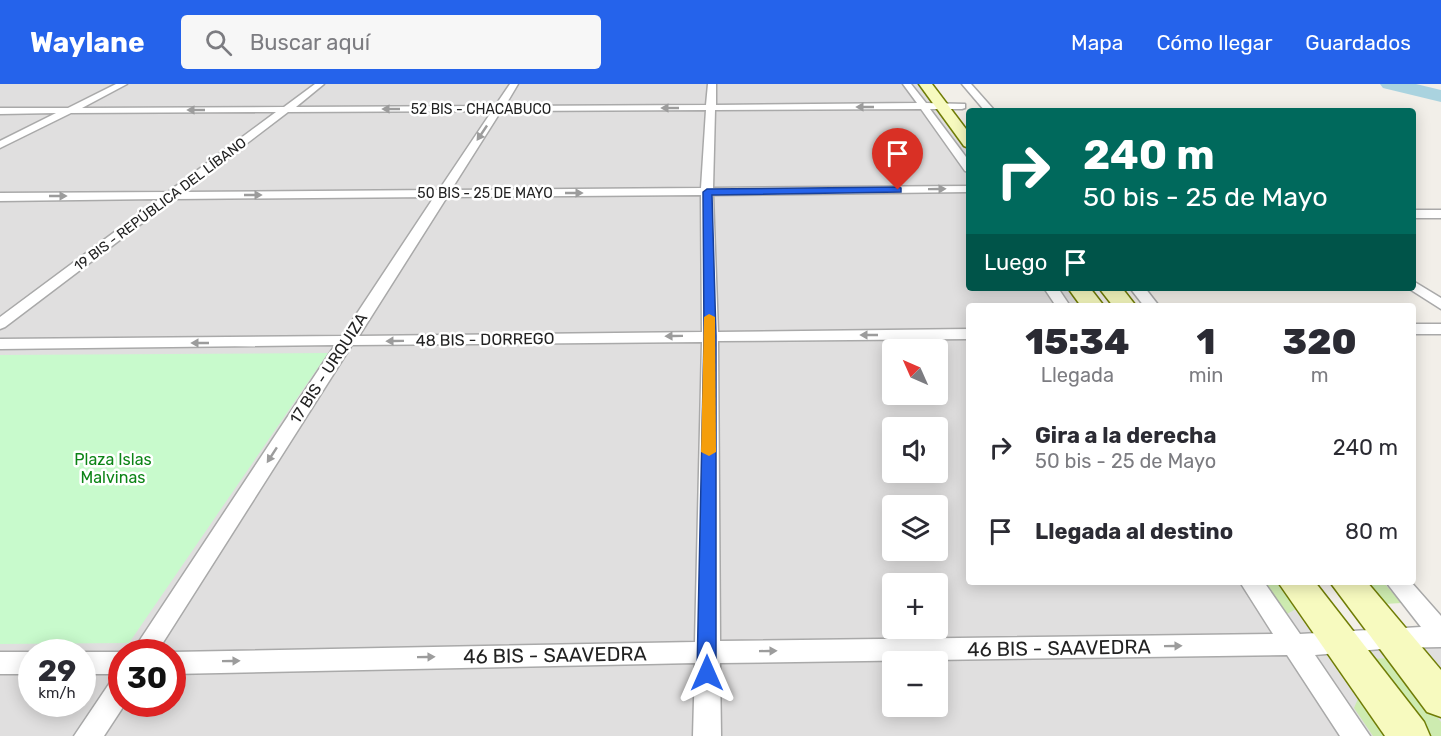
<!DOCTYPE html>
<html lang="es">
<meta charset="utf-8">
<style>
:root{--surface:#fff;--page:#f7f7f7;--text:#2b2b33;--muted:#7c7c81;--accent:#2563eb}
body{margin:0;font-family:Rubik,sans-serif;background:var(--page);color:var(--text);height:100vh;display:flex;flex-direction:column;font-size:22px;white-space:nowrap}
*{box-sizing:border-box;margin:0}
p{font-size:20px;color:var(--muted)}
.icon{flex:none;width:33px;height:33px;fill:none;stroke:currentColor;stroke-width:2;stroke-linecap:round;stroke-linejoin:round}
.map{position:relative;flex:1;overflow:hidden}
.side{position:absolute;left:966px;top:219px;width:450px;height:282px;display:flex;flex-direction:column;background:var(--surface);border-radius:6px;box-shadow:0 3px 15px #0003}
.side>*{flex:none}
.hud{position:absolute;left:966px;top:24px;width:450px;height:183px;border-radius:6px;box-shadow:0 3px 15px #0003;background:#00695c;color:#fff;overflow:hidden}
.needle{width:39px;rotate:315deg}
.controls{position:absolute;left:882px;top:255px;display:grid;gap:12px}
.controls a{display:grid;place-items:center;width:66px;height:66px;border-radius:6px;background:var(--surface);box-shadow:0 3px 15px #0003;font-size:30px}
.speed{position:absolute;left:18px;top:555px;display:flex;gap:12px;font-size:30px;font-weight:700;text-align:center}
.speed>*{display:grid;place-content:center;width:78px;height:78px;border-radius:50%;background:var(--surface);box-shadow:0 3px 15px #0003;line-height:1}
.speed small{font-size:15px;font-weight:400}
.speed .limit{border:9px solid #d22;background:#fff;color:#111}
.pin{position:absolute;display:grid;place-items:center;width:51px;height:51px;color:#fff;margin:-62px -26px;border-radius:50% 50% 50% 0;rotate:-45deg;box-shadow:0 0 6px #0007}
.pin .icon{rotate:45deg}
.me{position:absolute;width:66px;margin:-33px;rotate:0deg;stroke-linejoin:round;filter:drop-shadow(0 0 4px #0008)}
.turn{display:flex;align-items:center;gap:21px;height:126px;padding:0 18px;font-size:27px}
.turn .icon{width:78px;height:78px;stroke-width:2.5}
.turn b{display:block;font-size:42px;line-height:51px}
.then{display:flex;align-items:center;height:57px;padding:0 18px;background:#0003;gap:12px;font-size:22px}
.eta{display:flex;justify-content:space-evenly;align-items:center;height:102px;text-align:center}
.eta b{font-size:36px;font-weight:800;line-height:42px}
ul{padding:0;list-style:none}
li{display:flex;align-items:center;gap:18px;height:84px;padding:0 18px}
li div{flex:1}
li b{display:block;font-size:22px}
li em{font-style:normal}
header{display:flex;align-items:center;gap:36px;box-sizing:border-box;height:84px;padding:0 30px;background:var(--accent);color:#fff}
header strong{font-size:28px}
nav{display:flex;gap:33px;margin-inline-start:auto;font-size:21px}
.search{width:420px;height:54px;background:var(--page);display:flex;align-items:center;gap:15px;box-sizing:border-box;padding:0 21px;border-radius:6px;color:var(--muted);font-size:22px}
.map>svg:first-child{display:block}
</style>
<header>
<strong>Waylane</strong>
<div class="search"><svg class="icon" aria-label="search" viewBox="0 0 24 24"><circle cx="10" cy="10" r="6"/><path d="M15 15l6 6"/></svg>Buscar aquí</div>
<nav><a>Mapa</a><a>Cómo llegar</a><a>Guardados</a></nav>
</header>
<div class="map">
<svg width="1441" height="652" viewBox="0 0 1441 652">
<rect width="100%" height="100%" fill="#f2efe9"/>
<!-- residential -->
<path fill="#e0dfdf" fill-rule="evenodd" d="M0,0H925L969,59V204H1079L1093,222H969V498H1295L1340,560L1441,553V652H0ZM892,266H938V310H892ZM892,344H938V388H892ZM892,422H938V466H892ZM892,500H938V544H892ZM32,568H82V620H32ZM122,568H172V620H122ZM892,578H938V622H892Z"/>
<!-- grass -->
<g fill="#cdebb0">
<path d="M1264,498H1277L1296,525L1285,531Z"/>
<path d="M1366,498H1383L1402,519L1384,520Z"/>
<path d="M1391,574L1441,638V652H1427L1369,575Z"/>
<path d="M1360,610L1388,652H1373L1354,624Z"/>
</g>
<!-- park -->
<path fill="#c8facc" d="M328,269L129,559L0,560V271Z"/>
<g fill="none" stroke-linecap="round" stroke-linejoin="round">
<!-- river -->
<path fill="#aad3df" fill-rule="evenodd" d="M1380,0H1416L1441,6V18L1383,4Z"/>
<!-- minor casing -->
<g stroke="#a9a9a9" stroke-width="3">
<g id="minor">
<path d="M116,0H127L82,24L284,23L315,0H324L296,23L495,22L510,0H518L505,22L706,21L708,0H716V21L917,19L903,0H911L926,19L965,20V24L962,25H930L969,77V88L965,87L921,25L715,26L713,104L969,102V108L713,111L718,248L969,245V255L718,257L720,557L1273,550L1240,498H1264L1300,550L1421,543L1386,498H1411L1441,532V563L1392,564L1315,571L1370,652H1340L1287,571L720,579L721,652H693L695,579L172,590V568L695,558L702,258L352,261L157,568H132L335,261L0,265V255L342,252L434,113L174,115L5,243L0,245V233L159,115L0,117V109L168,108L276,28L71,29L0,64V57L56,29L0,30V24H68ZM706,26L701,104L451,106L501,27ZM492,27L439,106L183,108L288,28ZM701,111L702,248L359,252L447,113Z"/>
<path d="M962,0H971L995,27H985Z"/>
<rect x="1413" y="126" width="28" height="8"/>
<path d="M1413,197L1441,214V225L1408,204H1413Z"/>
<path d="M1044,204H1058L1070,222H1056Z"/>
<path d="M1130,204H1145L1159,222H1144Z"/>
<rect x="1413" y="240" width="28" height="10"/>
<path d="M0,568H33H32V590H0Z"/>
<path d="M81,568H123H122V590H82V568Z"/>
<path d="M122,591V620H125L104,652H74L113,594Z"/>
</g>
</g>
<!-- secondary casing -->
<g stroke="#707d05" stroke-width="3">
<g id="secondary">
<path d="M919,0H932L969,49V64L964,62Z"/>
<path d="M1068,204H1090L1104,222H1081Z"/>
<path d="M1099,204H1122L1136,222H1113Z"/>
<path d="M1278,498H1315L1424,638L1430,652H1385Z"/>
<path d="M1330,498H1367L1441,586V633L1427,628Z"/>
</g>
</g>
<!-- minor -->
<use href="#minor" fill="#fff" fill-rule="evenodd"/>
<!-- secondary -->
<use href="#secondary" fill="#f7fabf" fill-rule="evenodd"/>
</g>
<!-- one-way arrows -->
<defs><path id="oneway-solid" d="M-6-.8H1V-3.2L6.5 0L1 3.2V.8H-6Z" transform="scale(1.5)"/></defs>
<g fill="#9c9c9c">
<use href="#oneway-solid" transform="translate(865 23) rotate(180)"/>
<use href="#oneway-solid" transform="translate(670 24) rotate(180)"/>
<use href="#oneway-solid" transform="translate(391 25) rotate(180)"/>
<use href="#oneway-solid" transform="translate(196 26) rotate(180)"/>
<use href="#oneway-solid" transform="translate(482 49) rotate(124)"/>
<use href="#oneway-solid" transform="translate(937 105) rotate(-1)"/>
<use href="#oneway-solid" transform="translate(574 109)"/>
<use href="#oneway-solid" transform="translate(253 111)"/>
<use href="#oneway-solid" transform="translate(58 112)"/>
<use href="#oneway-solid" transform="translate(869 251) rotate(180)"/>
<use href="#oneway-solid" transform="translate(674 252) rotate(179)"/>
<use href="#oneway-solid" transform="translate(395 257) rotate(179)"/>
<use href="#oneway-solid" transform="translate(200 259) rotate(180)"/>
<use href="#oneway-solid" transform="translate(272 371) rotate(123)"/>
<use href="#oneway-solid" transform="translate(1173 562) rotate(-1)"/>
<use href="#oneway-solid" transform="translate(768 567) rotate(-1)"/>
<use href="#oneway-solid" transform="translate(426 573) rotate(-1)"/>
<use href="#oneway-solid" transform="translate(231 577) rotate(-1)"/>
</g>
<!-- route -->
<path fill="#2563eb" stroke="#184099" stroke-width="1.5" d="M898,103L901,104V108L712,111L716,252V589L714,595L707,597L700,595L697,589L704,252L703,108L707,105Z"/>
<!-- slow -->
<path fill="#f59e0b" d="M709,230L715,233L716,368L709,372L701,368L704,233Z"/>
<g text-anchor="middle" stroke-width="5" stroke-linejoin="round" paint-order="stroke">
<!-- far-street labels -->
<g font-size="14" fill="#222" stroke="#fff">
<text x="481" y="30">52 BIS - CHACABUCO</text>
<text x="485" y="114">50 BIS - 25 DE MAYO</text>
<text transform="translate(160 120) rotate(-37)" y="5">19 BIS - REPÚBLICA DEL LÍBANO</text>
</g>
<!-- street labels -->
<g font-size="16" fill="#222" stroke="#fff">
<text transform="translate(485 255) rotate(-1)" y="6">48 BIS - DORREGO</text>
<text transform="translate(328 284) rotate(-57)" y="6">17 BIS - URQUIZA</text>
</g>
<!-- park labels -->
<g font-size="16" fill="#0c8416" stroke="#fff">
<text x="113" y="381">Plaza Islas<tspan x="113" dy="18">Malvinas</tspan></text>
</g>
<!-- near-street labels -->
<g font-size="20" fill="#222" stroke="#fff">
<text transform="translate(1059 564) rotate(-1)" y="7">46 BIS - SAAVEDRA</text>
<text transform="translate(555 571) rotate(-1)" y="7">46 BIS - SAAVEDRA</text>
</g>
</g>
</svg>
<div class="controls">
<a><svg class="needle" viewBox="-14 -14 28 28"><path d="M0-13l5 13h-10z" fill="#e53935"/><path d="M0 13l5-13h-10z" fill="#7c7c81"/></svg></a>
<a><svg class="icon" aria-label="sound" viewBox="0 0 24 24"><path d="M4 9h4l5-4v14l-5-4H4zM17 9q2 3 0 6"/></svg></a>
<a><svg class="icon" aria-label="layers" viewBox="0 0 24 24"><path d="M12 4l9 5-9 5-9-5zM3 14l9 5 9-5"/></svg></a>
<a>+</a>
<a>−</a>
</div>
<div class="speed"><div>29<small>km/h</small></div><div class="limit">30</div></div>
<div class="pin" style="left:898px;top:106px;background:#d93025"><svg class="icon" aria-label="arrive" viewBox="0 0 24 24"><path d="M6 21V4h12l-3 4 3 4H6"/></svg></div>
<svg class="me" style="left:707px;top:589px" viewBox="-20 -20 40 40"><path d="M0-17L14 15 0 8-14 15z" fill="#2563eb" stroke="#fff" stroke-width="4"/></svg>
<div class="hud">
<div class="turn"><svg class="icon" aria-label="right" viewBox="0 0 24 24"><path d="M7 20v-9h11M14 6l5 5-5 5"/></svg><div><b>240 m</b>50 bis - 25 de Mayo</div></div>
<div class="then">Luego<svg class="icon" aria-label="arrive" viewBox="0 0 24 24"><path d="M6 21V4h12l-3 4 3 4H6"/></svg></div>
</div>
<section class="side">
<div class="eta">
<div><b>15:34</b><p>Llegada</p></div>
<div><b>1</b><p>min</p></div>
<div><b>320</b><p>m</p></div>
</div>
<ul>
<li><svg class="icon" aria-label="right" viewBox="0 0 24 24"><path d="M7 20v-9h11M14 6l5 5-5 5"/></svg><div><b>Gira a la derecha</b><p>50 bis - 25 de Mayo</p></div><em>240 m</em></li>
<li><svg class="icon" aria-label="arrive" viewBox="0 0 24 24"><path d="M6 21V4h12l-3 4 3 4H6"/></svg><div><b>Llegada al destino</b></div><em>80 m</em></li>
</ul>
</section>
</div>
